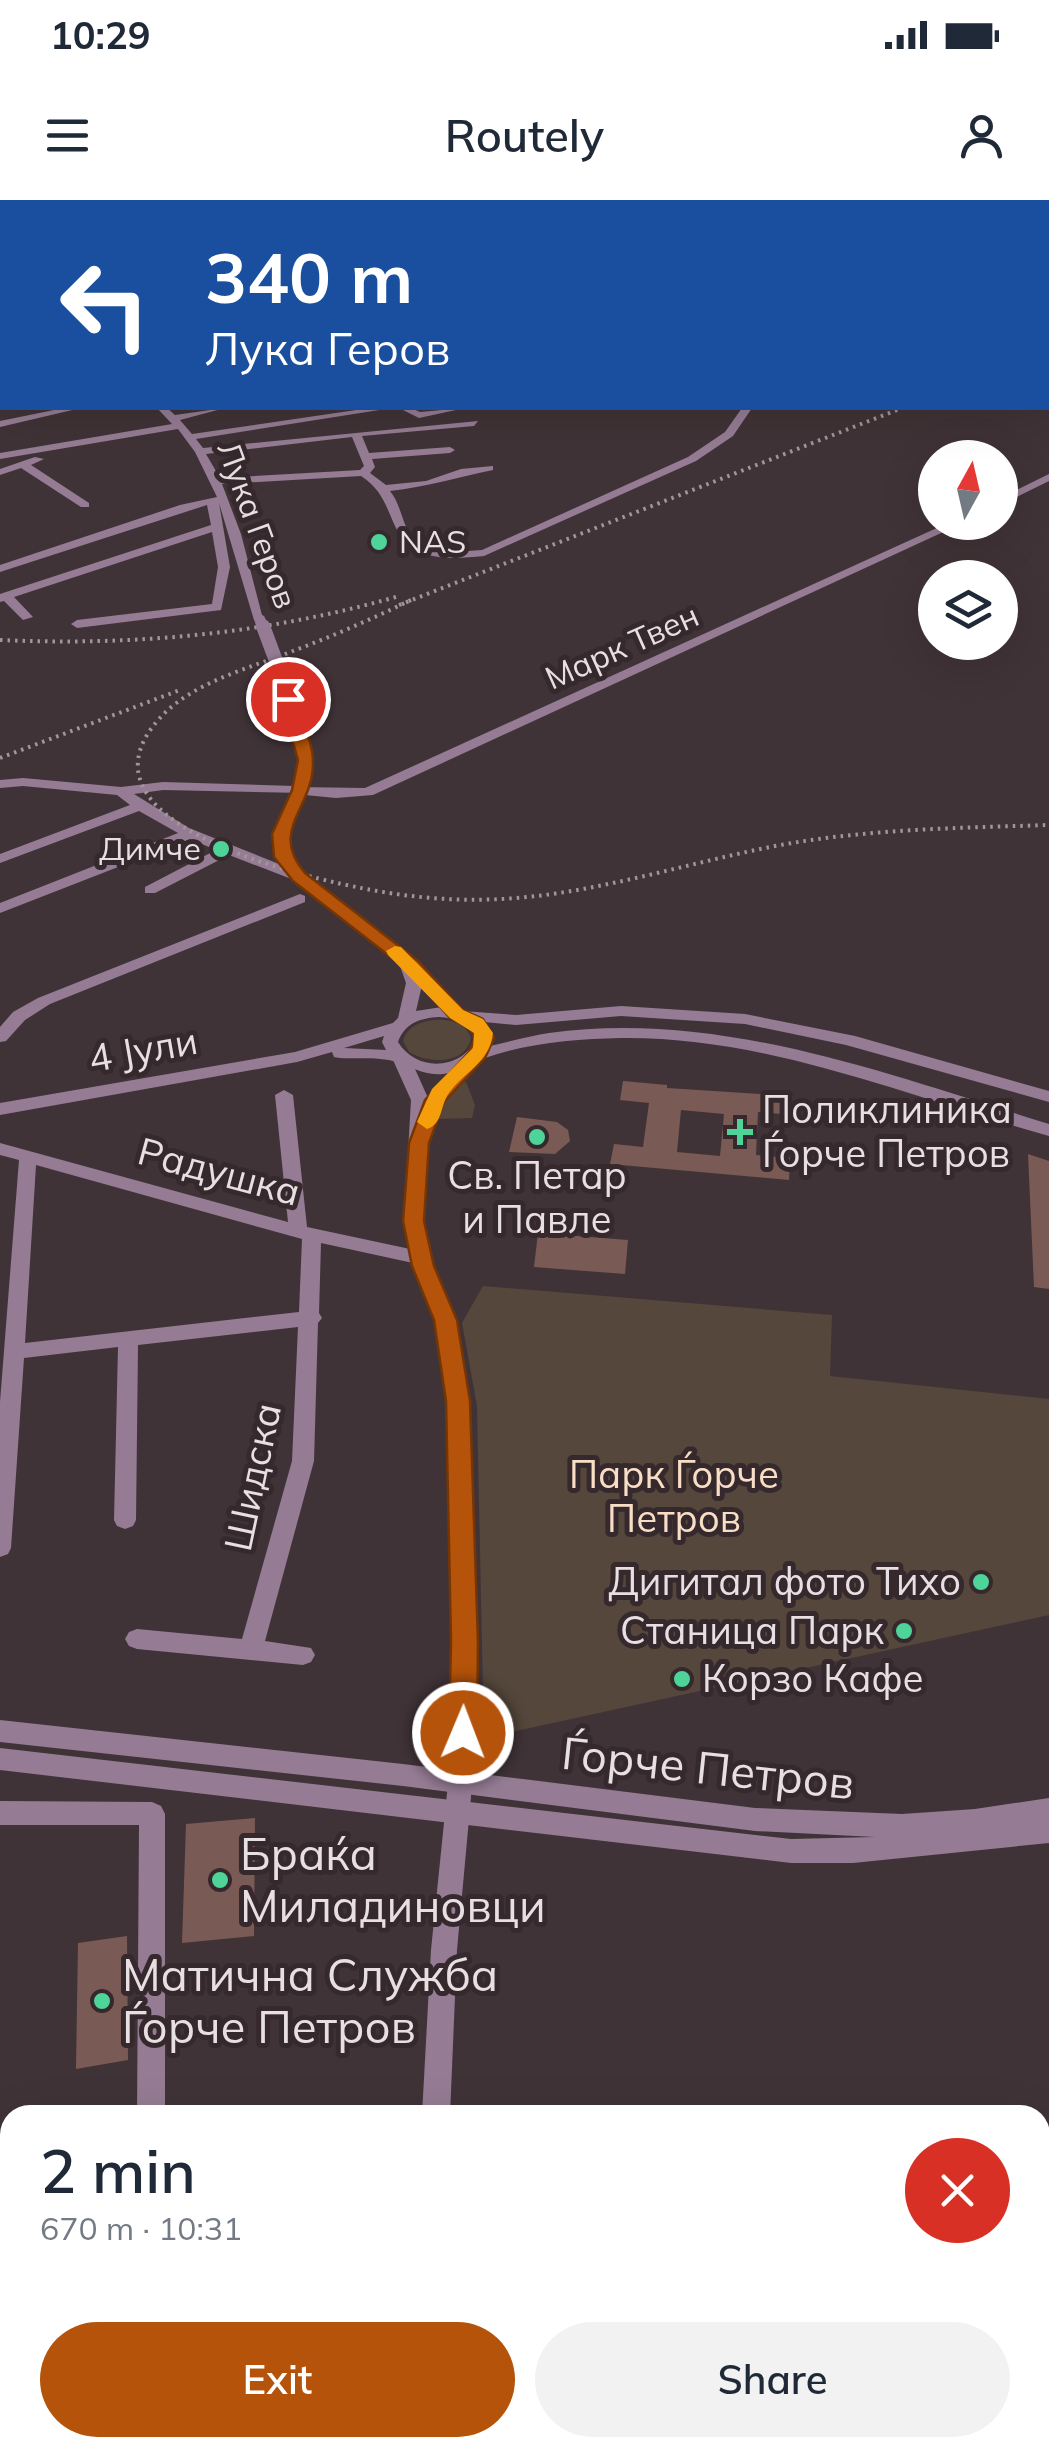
<!DOCTYPE html>
<meta charset="utf-8">
<style>
:root{--surface:#fff;--page:#f2f2f3;--text:#1f2937;--muted:#747a83;--accent:#b45309}
body{margin:0;font-family:Mulish,sans-serif;background:var(--page);color:var(--text);height:100vh;display:flex;flex-direction:column;font-size:38px;white-space:nowrap}
*{box-sizing:border-box;margin:0}
p{font-size:32px;color:var(--muted)}
.icon{flex:none;width:55px;height:55px;fill:none;stroke:currentColor;stroke-width:2;stroke-linecap:round;stroke-linejoin:round}
.map{position:relative;flex:1;overflow:hidden}
.details{position:absolute;left:0px;top:1905px;width:1050px;height:352px;display:flex;flex-direction:column;background:var(--surface);border-radius:30px 30px 0 0;box-shadow:0 10px 40px #0002}
.details>*{flex:none}
.guide{position:absolute;left:0px;top:0px;width:1050px;height:210px;box-shadow:0 10px 40px #0002;background:#1a4fa0;color:#fff;overflow:hidden}
.needle{width:65px;rotate:8deg}
.buttons{position:absolute;left:918px;top:240px;display:grid;gap:20px}
.buttons a{display:grid;place-items:center;width:100px;height:100px;border-radius:50%;background:var(--surface);box-shadow:0 10px 40px #0002;font-size:50px}
.pin{position:absolute;display:grid;place-items:center;width:85px;height:85px;color:#fff;margin:-42px;border:5px solid #fff;border-radius:50%;box-shadow:0 2px 10px #0007}
.me{position:absolute;width:110px;margin:-55px;rotate:1deg;stroke-linejoin:round;filter:drop-shadow(0 0 8px #0008)}
.turn{display:flex;align-items:center;gap:35px;height:210px;padding:0 40px;font-size:45px}
.turn .icon{width:130px;height:130px;stroke-width:2.5}
.turn b{display:block;font-size:70px;line-height:85px}
.round{display:grid;place-items:center;flex:none;width:105px;height:105px;border-radius:52px;background:var(--page)}
.overview{display:flex;align-items:center;justify-content:space-between;height:170px;padding:0 40px}
h1{font-size:60px;font-weight:600;line-height:75px}
.primary-button{display:flex;gap:20px;margin-top:auto;padding:20px 40px}
.primary-button a{flex:1;height:115px;border-radius:60px;background:var(--accent);color:#fff;font-size:40px;font-weight:600;line-height:115px;text-align:center}
.primary-button a+a{background:var(--page);color:var(--text)}
.status{display:flex;justify-content:space-between;align-items:center;height:70px;padding:0 50px;background:var(--surface);direction:ltr}
.status svg{height:28px;fill:currentColor}
header{display:flex;justify-content:space-between;align-items:center;height:130px;padding:0 40px;background:var(--surface);font-size:45px;font-weight:600}
.map>svg:first-child{display:block}
</style>
<div class="status"><b>10:29</b><svg viewBox="0 0 49 12"><path d="M0 12V9h3v3zM5 12V6h3v6zM10 12V3h3v9zM15 12V0h3v12zM26 1h20v11H26zM47 4h2v5h-2z"/></svg></div>
<header><svg class="icon" aria-label="menu" viewBox="0 0 24 24"><path d="M4 6h16M4 12h16M4 18h16"/></svg>Routely<svg class="icon" aria-label="person" viewBox="0 0 24 24"><circle cx="12" cy="8" r="4"/><path d="M4 21q1-7 8-7t8 7"/></svg></header>
<div class="map">
<svg width="1049" height="2257" viewBox="0 0 1049 2257">
<rect width="100%" height="100%" fill="#403337"/>
<!-- green -->
<g fill="#55473b">
<path d="M434,820C450,819 465,822 471,838C465,865 429,864 409,852L403,841C407,826 420,822 434,820Z"/>
<path d="M466,882L475,905L472,918L437,919L442,903L457,883Z"/>
<path d="M483,1086L832,1115L830,1176L1049,1199V1415L484,1538L477,1206L462,1123Z"/>
</g>
<!-- building -->
<g fill="#7a5a54" fill-rule="evenodd">
<path d="M623,881L667,885V888L793,896L792,915L758,912L756,955L790,958L789,980L610,964L614,944L643,947L649,903L620,900ZM681,910L724,914L720,956L677,952Z"/>
<path d="M517,917L557,922L568,930L570,941L555,954L509,952Z"/>
<path d="M1028,954L1049,961V1089L1034,1087Z"/>
<path d="M538,1033L628,1040L625,1074L534,1067Z"/>
<path d="M255,1618L254,1736L182,1743L186,1624Z"/>
<path d="M127,1736L128,1860L76,1869L78,1743Z"/>
</g>
<g fill="none" stroke-linecap="round" stroke-linejoin="round">
<!-- minor -->
<g fill="#957c94" fill-rule="evenodd">
<path d="M36,0H46L48,2H39Z"/>
<rect x="0" y="9" width="2" height="5"/>
<path d="M0,93L2,94V100H0Z"/>
<rect x="0" y="136" width="2" height="6"/>
<path d="M2,164V170L0,171V165Z"/>
<rect x="0" y="201" width="2" height="6"/>
<path d="M64,208H81L0,227V221Z"/>
<path d="M157,208H167L175,215L225,208L180,220L192,234L370,208H392L196,239L203,248L478,221L474,226L362,236L369,253L450,247L455,250L450,253L372,259L375,267L370,273L386,285L426,281L461,269L493,266V270C458,277 426,287 390,291C399,302 401,316 407,329C422,357 455,352 482,350L688,257L725,232L742,208H752L733,236L696,261L484,356C450,359 412,363 395,326C385,304 382,290 361,276L222,284L241,334L264,423L254,420L219,303L230,367L221,410L77,428L71,424L77,420L212,404L218,367L212,332L14,397L33,417L23,420L4,401L0,402V394L211,325L207,305L0,372V365L180,305L217,297L195,252L178,229L0,259V253L172,224ZM352,237L364,266L360,270L220,278L206,254Z"/>
<path d="M399,208H411L420,212L465,208L419,218Z"/>
<path d="M35,257L44,259L31,265L89,303V307H81L21,268L0,275V269Z"/>
<path d="M279,465L285,469L313,560L305,593L163,590L134,594L189,628L304,674V680H294L229,655L155,693H145V687L216,650L190,639L0,713V703L178,633L139,611L0,663V654L130,605L117,595L23,586L0,588V580L23,578L121,587L163,582L294,586L299,560L273,469Z"/>
<path d="M300,694L305,696V702L50,804L25,820L6,841L0,842V827L13,812L38,798Z"/>
<path d="M402,855L411,860L428,898L461,858L467,857L476,862L445,898L435,927L427,932L422,1021L433,1066L455,1120L468,1201L473,1309L474,1564L457,1750L450,1915H422L431,1750L450,1564L451,1309L448,1201L435,1120L413,1063L321,1043L319,1113L322,1118L318,1123L314,1261L265,1441L311,1448L315,1455L311,1462L303,1465L137,1449L129,1446L125,1439L129,1432L137,1429L242,1439L292,1261L298,1127L138,1145L136,1320L133,1326L125,1329L117,1326L114,1320L118,1147L24,1158L11,1348L8,1354L0,1357V1202L19,960L0,955V943L288,1022L275,895L284,890L293,895L307,1027L410,1049L404,1021L411,900L393,860ZM36,965L302,1039L299,1112L25,1143Z"/>
<path d="M0,1601L152,1602L161,1606L165,1614V1915H137L139,1625H0Z"/>
<rect x="139" y="2248" width="32" height="9"/>
<rect x="419" y="2248" width="32" height="9"/>
</g>
<!-- tertiary -->
<g fill="#957c94" fill-rule="evenodd">
<path d="M1049,274V281L1000,305V298Z"/>
<path d="M950,322H965L373,595L336,598L305,595L288,634L289,656L322,689L418,762L463,811L516,815L621,806L745,814L855,836L1049,891V902L846,845L745,824L621,816L516,825L484,822L493,838L490,846C509,842 529,836 549,833C719,809 890,875 1049,924V936C908,897 769,836 620,838C576,839 527,843 485,858C471,863 460,872 443,874C423,876 411,866 393,861C377,857 356,859 340,858L334,857L332,852L297,862L0,915V903L295,852L393,823L398,818L406,783L399,763L312,695L275,657L274,634L295,587L365,588ZM422,785L442,807L416,811ZM439,817C455,818 469,822 477,838C462,870 417,873 398,842C405,823 420,818 439,817ZM384,836L382,842L386,850L344,848Z"/>
<path d="M0,1520L403,1564L755,1608L902,1614L975,1609L1049,1598V1643L853,1663H791L0,1570V1548L791,1639L875,1637L755,1631L403,1586L0,1542Z"/>
</g>
<!-- rail -->
<g stroke="#a1969a" stroke-width="4" stroke-dasharray="2.5 5" stroke-linecap="butt">
<path d="M411,400C372,419 333,436 293,451C248,469 192,482 159,519C61,629 331,685 396,694C431,699 467,701 502,699C593,694 680,665 770,647C862,629 956,628 1049,625"/>
<path d="M399,405L902,208"/>
<path d="M0,440C135,446 265,434 396,397"/>
<path d="M0,558L180,490"/>
</g>
<!-- minor-bridge-far1 -->
<path stroke="#957c94" stroke-width="11" d="M260,420L263,429"/>
<!-- minor-bridge -->
<path stroke="#957c94" stroke-width="14" d="M263,426L279,469"/>
</g>
<!-- route -->
<path fill="#b45309" stroke="#753606" stroke-width="2.5" d="M288,495L295,499C301,518 313,542 313,562C314,608 268,630 305,673L418,761L463,810L483,819L494,838L485,858L444,902L429,943L424,1021L434,1066L457,1120L470,1201L478,1442L477,1533L473,1542L463,1546L453,1542L449,1533L451,1442L446,1201L434,1120L412,1066L403,1021L409,943L425,900L469,852L475,838L469,827L450,818L406,769L293,681L274,657L272,634L292,590L298,560L281,499Z"/>
<!-- slow -->
<path fill="#f59e0b" d="M395,746L401,747L463,810L483,819L493,833C490,864 462,872 447,896C440,909 442,924 427,929L417,922L432,889L473,848L474,833L450,818L388,755L386,751Z"/>
<!-- markers -->
<g fill="#4ed399" stroke="#36292d" stroke-width="4">
<circle cx="379" cy="342" r="10"/>
<circle cx="221" cy="649" r="10"/>
<path d="M735 917h10v10h10v10h-10v10h-10v-10h-10v-10h10z"/>
<circle cx="537" cy="937" r="10"/>
<circle cx="981" cy="1382" r="10"/>
<circle cx="904" cy="1431" r="10"/>
<circle cx="682" cy="1479" r="10"/>
<circle cx="220" cy="1680" r="10"/>
<circle cx="102" cy="1801" r="10"/>
</g>
<g text-anchor="middle" stroke-width="10" stroke-linejoin="round" paint-order="stroke">
<!-- far-street labels -->
<g font-size="32" fill="#e8dfe2" stroke="#36292d">
<text transform="translate(257 325) rotate(70)" y="11">Лука Геров</text>
<text transform="translate(622 447) rotate(-24)" y="11">Марк Твен</text>
</g>
<!-- far-poi labels -->
<g font-size="32" fill="#e8dfe2" stroke="#36292d" text-anchor="start">
<text x="399" y="353">NAS</text>
<text x="201" y="660" text-anchor="end">Димче</text>
</g>
<!-- street labels -->
<g font-size="38" fill="#e8dfe2" stroke="#36292d">
<text transform="translate(143 850) rotate(-10)" y="13">4 Јули</text>
<text transform="translate(219 972) rotate(15)" y="13">Радушка</text>
<text transform="translate(253 1277) rotate(-78)" y="13">Шидска</text>
</g>
<!-- poi labels -->
<g font-size="38" fill="#e8dfe2" stroke="#36292d" text-anchor="start">
<text x="762" y="923">Поликлиника<tspan x="762" dy="44">Ѓорче Петров</tspan></text>
<text x="537" y="989" text-anchor="middle">Св. Петар<tspan x="537" dy="44">и Павле</tspan></text>
<text x="961" y="1395" text-anchor="end">Дигитал фото Тихо</text>
<text x="884" y="1444" text-anchor="end">Станица Парк</text>
<text x="702" y="1492">Корзо Кафе</text>
</g>
<!-- park labels -->
<g font-size="38" fill="#f9dec6" stroke="#36292d">
<text x="674" y="1288">Парк Ѓорче<tspan x="674" dy="44">Петров</tspan></text>
</g>
<!-- near-street labels -->
<g font-size="45" fill="#e8dfe2" stroke="#36292d">
<text transform="translate(708 1568) rotate(6)" y="16">Ѓорче Петров</text>
</g>
<!-- near-poi labels -->
<g font-size="45" fill="#e8dfe2" stroke="#36292d" text-anchor="start">
<text x="240" y="1670">Браќа<tspan x="240" dy="52">Миладиновци</tspan></text>
<text x="122" y="1791">Матична Служба<tspan x="122" dy="52">Ѓорче Петров</tspan></text>
</g>
</g>
</svg>
<div class="buttons">
<a><svg class="needle" viewBox="-14 -14 28 28"><path d="M0-13l5 13h-10z" fill="#e53935"/><path d="M0 13l5-13h-10z" fill="#747a83"/></svg></a>
<a><svg class="icon" aria-label="layers" viewBox="0 0 24 24"><path d="M12 4l9 5-9 5-9-5zM3 14l9 5 9-5"/></svg></a>
</div>
<div class="pin" style="left:288px;top:499px;background:#d93025"><svg class="icon" aria-label="arrive" viewBox="0 0 24 24"><path d="M6 21V4h12l-3 4 3 4H6"/></svg></div>
<svg class="me" style="left:463px;top:1533px" viewBox="-20 -20 40 40"><circle r="17" fill="#b45309" stroke="#fff" stroke-width="3"/><path d="M0-11L8 9 0 5-8 9z" fill="#fff"/></svg>
<div class="guide">
<div class="turn"><svg class="icon" aria-label="left" viewBox="0 0 24 24"><path d="M17 20v-9H6M10 6l-5 5 5 5"/></svg><div><b>340 m</b>Лука Геров</div></div>
</div>
<section class="details">
<div class="overview"><div><h1>2 min</h1><p>670 m · 10:31</p></div><a class="round" style="background:#d93025;color:#fff"><svg class="icon" aria-label="close" viewBox="0 0 24 24"><path d="M6 6l12 12M18 6L6 18"/></svg></a></div>
<div class="primary-button"><a>Exit</a><a>Share</a></div>
</section>
</div>
